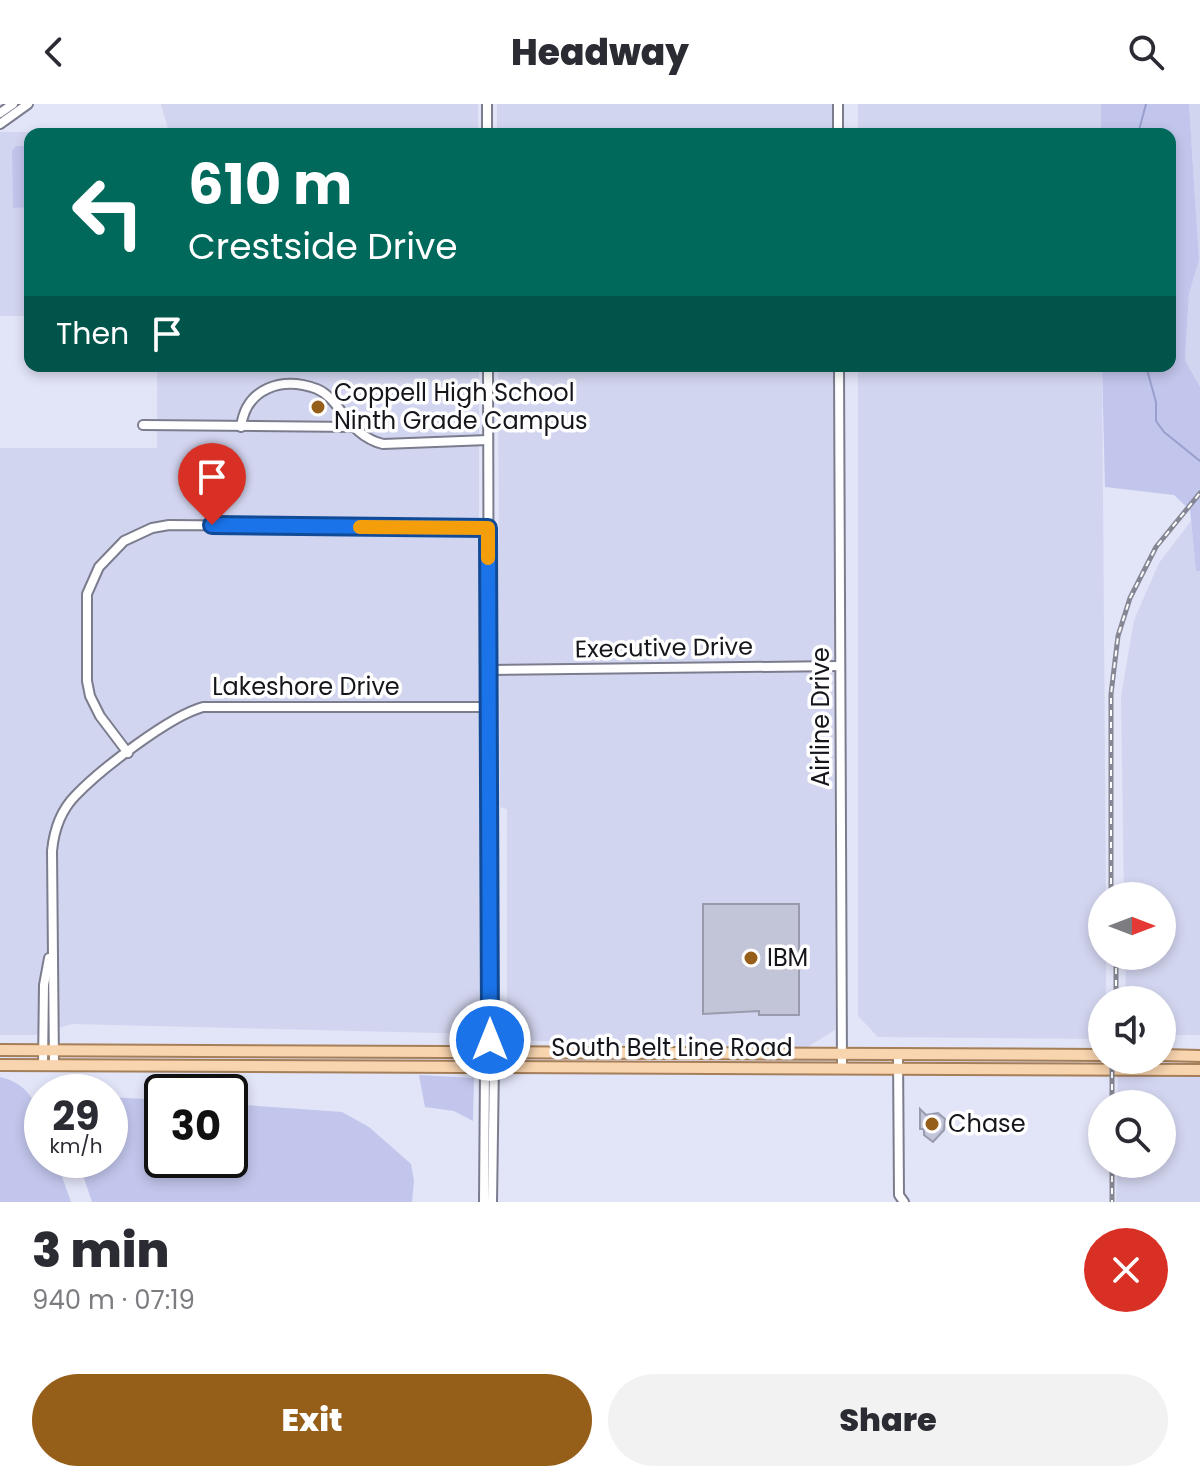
<!DOCTYPE html>
<meta charset="utf-8">
<style>
:root{--surface:#fff;--page:#f2f2f3;--text:#2b2b33;--muted:#7c7c81;--accent:#965f19}
body{margin:0;font-family:Poppins,sans-serif;background:var(--page);color:var(--text);height:100vh;display:flex;flex-direction:column;font-size:30px;white-space:nowrap}
*{box-sizing:border-box;margin:0}
p{font-size:26px;color:var(--muted)}
.icon{flex:none;width:44px;height:44px;fill:none;stroke:currentColor;stroke-width:2;stroke-linecap:round;stroke-linejoin:round}
.map{position:relative;height:1098px;overflow:hidden}
.details{display:flex;flex-direction:column;background:var(--surface);flex:1}
.details>*{flex:none}
.banner{position:absolute;left:24px;top:24px;width:1152px;height:244px;border-radius:16px;box-shadow:0 4px 12px #0003;background:#00695c;color:#fff;overflow:hidden}
.needle{width:52px;rotate:90deg}
.tools{position:absolute;left:1088px;top:778px;display:grid;gap:16px}
.tools a{display:grid;place-items:center;width:88px;height:88px;border-radius:50%;background:var(--surface);box-shadow:0 4px 12px #0003;font-size:40px}
.speed{position:absolute;left:24px;top:970px;display:flex;gap:16px;font-size:40px;font-weight:700;text-align:center}
.speed>*{display:grid;place-content:center;width:104px;height:104px;border-radius:50%;background:var(--surface);box-shadow:0 4px 12px #0003;line-height:1}
.speed small{font-size:20px;font-weight:400}
.speed .limit{border:4px solid #111;border-radius:12px;background:#fff;color:#111}
.pin{position:absolute;display:grid;place-items:center;width:68px;height:68px;color:#fff;margin:-82px -34px;border-radius:50% 50% 50% 0;rotate:-45deg;box-shadow:0 0 8px #0007}
.pin .icon{rotate:45deg}
.me{position:absolute;width:88px;margin:-44px;rotate:0deg;stroke-linejoin:round;filter:drop-shadow(0 0 6px #0008)}
.turn{display:flex;align-items:center;gap:28px;height:168px;padding:0 32px;font-size:36px}
.turn .icon{width:104px;height:104px;stroke-width:2.5}
.turn b{display:block;font-size:56px;line-height:68px}
.then{display:flex;align-items:center;height:76px;padding:0 32px;background:#0003;gap:16px;font-size:30px}
.round{display:grid;place-items:center;flex:none;width:84px;height:84px;border-radius:42px;background:var(--page)}
.overview{display:flex;align-items:center;justify-content:space-between;height:136px;padding:0 32px}
h1{font-size:48px;font-weight:800;line-height:60px}
.cta{display:flex;gap:16px;margin-top:auto;padding:16px 32px}
.cta a{flex:1;height:92px;border-radius:48px;background:var(--accent);color:#fff;font-size:32px;font-weight:800;line-height:92px;text-align:center}
.cta a+a{background:var(--page);color:var(--text)}
header{display:flex;justify-content:space-between;align-items:center;height:104px;padding:0 32px;background:var(--surface);font-size:36px;font-weight:800}
.map>svg:first-child{display:block}
</style>
<header><svg class="icon" aria-label="back" viewBox="0 0 24 24"><path d="M15 5l-7 7 7 7"/></svg>Headway<svg class="icon" aria-label="search" viewBox="0 0 24 24"><circle cx="10" cy="10" r="6"/><path d="M15 15l6 6"/></svg></header>
<div class="map">
<svg width="1200" height="1098" viewBox="0 0 1200 1098">
<rect width="100%" height="100%" fill="#e2e4f8"/>
<!-- built -->
<g fill="#d2d5ef">
<path d="M161,0H478V30H30V212H0V28H169Z"/>
<rect x="497" y="0" width="337" height="30"/>
<rect x="858" y="0" width="243" height="30"/>
<path d="M1189,0H1200V283L1185,256L1189,190L1199,156Z"/>
<path d="M157,262H479V930L72,920L35,931H0V344H157Z"/>
<path d="M498,262H834L835,926L806,944L507,936V705L500,703Z"/>
<path d="M858,262H1102L1106,792H1102V852H1106V896H1102V935L878,933L858,912Z"/>
<path d="M1191,417L1196,466L1200,467V931H1162V896H1126L1125,852H1162V792H1124L1121,593L1134,516L1159,459Z"/>
<path d="M1118,971H1200V1098H1116L1117,1060H1162V1000H1117Z"/>
</g>
<!-- green -->
<g fill="#c2c6ec">
<path d="M1101,0H1189L1199,156L1189,190L1185,256L1200,283V467H1196L1190,406L1174,391L1105,383L1102,262H1170V30H1101Z"/>
<path d="M16,42H30L29,103L13,104L12,47Z"/>
<path d="M419,971L474,974L473,1017L454,1007L425,1003Z"/>
<path d="M0,973C41,982 42,1020 42,1056H56L71,1098H0Z"/>
<path d="M110,993L162,996V1056H230V1000L342,1008L369,1023L411,1060L414,1077L412,1098H92L78,1056H110Z"/>
</g>
<g fill="none" stroke-linecap="round" stroke-linejoin="round">
<!-- stream -->
<g stroke="#9a9ecc" stroke-width="2">
<path d="M1138,30L1146,0"/>
<path d="M1146,262L1156,298V317L1164,328L1200,357"/>
</g>
</g>
<!-- building -->
<g fill="#c2c4d7" stroke="#999bad" stroke-width="2">
<path d="M703,800H799V911H759V907L703,910Z"/>
<path d="M920,1005L926,1011L938,1009L945,1015L944,1026L933,1038L924,1031V1025H920Z"/>
</g>
<g fill="none" stroke-linecap="round" stroke-linejoin="round">
<!-- minor casing -->
<g stroke="#7b7d8e" stroke-width="12">
<g id="minor">
<path d="M487,0V30"/>
<path d="M838,0V30"/>
<path d="M0,9L13,0"/>
<path d="M0,20L28,0"/>
<path d="M839,262L842,965"/>
<path d="M143,321L354,323"/>
<path d="M241,323C246,284 282,272 317,285C341,295 347,331 383,340L488,336"/>
<path d="M489,566L840,562"/>
<path d="M128,649L100,612L90,592L87,577V490L99,463L124,437L152,424L169,421L488,424"/>
<path d="M898,950L899,1091L904,1098"/>
<path d="M43,961L44,881L49,854"/>
<path d="M54,961L52,747C54,726 61,706 76,691C101,665 170,612 203,603H489"/>
<path d="M484,1098L485,965L490,949L488,262"/>
<path d="M492,1098L494,959"/>
</g>
</g>
<!-- major casing -->
<g stroke="#a57f59" stroke-width="14">
<g id="major">
<path d="M0,946L1102,951"/>
<path d="M1162,951L1200,952"/>
<path d="M0,961L1200,966"/>
</g>
</g>
<!-- minor -->
<use href="#minor" stroke="#fff" stroke-width="8"/>
<!-- major -->
<use href="#major" stroke="#f8d4af" stroke-width="10"/>
<!-- rail casing -->
<g stroke="#858794" stroke-width="5">
<g id="rail">
<path d="M1111,792V590L1118,532L1130,494L1156,443L1200,389"/>
<path d="M1116,852V896"/>
<path d="M1112,956V1000"/>
<path d="M1112,1060V1098"/>
</g>
</g>
<!-- rail -->
<use href="#rail" stroke="#fff" stroke-width="2" stroke-dasharray="6" stroke-linecap="butt"/>
</g>
<g fill="none" stroke-linecap="round" stroke-linejoin="round">
<!-- route casing -->
<g stroke="#114b97" stroke-width="20">
<path id="route" d="M212,421L488,424L490,936"/>
</g>
<!-- route -->
<use href="#route" stroke="#1a73e8" stroke-width="14"/>
<!-- slow -->
<path stroke="#f59e0b" stroke-width="14" d="M360,423L488,424V454"/>
</g>
<!-- markers -->
<g fill="#965f19" stroke="#fff" stroke-width="3">
<circle cx="318" cy="303" r="8"/>
<circle cx="751" cy="854" r="8"/>
<circle cx="932" cy="1020" r="8"/>
</g>
<g text-anchor="middle" stroke-width="7" stroke-linejoin="round" paint-order="stroke">
<!-- poi labels -->
<g font-size="24" fill="#15161c" stroke="#fff" text-anchor="start">
<text x="334" y="297">Coppell High School<tspan x="334" dy="28">Ninth Grade Campus</tspan></text>
<text x="767" y="862">IBM</text>
<text x="948" y="1028">Chase</text>
</g>
<!-- street labels -->
<g font-size="24" fill="#15161c" stroke="#fff">
<text transform="translate(664 544) rotate(-1)" y="8">Executive Drive</text>
<text x="306" y="591">Lakeshore Drive</text>
<text transform="translate(821 613) rotate(-90)" y="8">Airline Drive</text>
<text x="672" y="952">South Belt Line Road</text>
</g>
</g>
</svg>
<div class="tools">
<a><svg class="needle" viewBox="-14 -14 28 28"><path d="M0-13l5 13h-10z" fill="#e53935"/><path d="M0 13l5-13h-10z" fill="#7c7c81"/></svg></a>
<a><svg class="icon" aria-label="sound" viewBox="0 0 24 24"><path d="M4 9h4l5-4v14l-5-4H4zM17 9q2 3 0 6"/></svg></a>
<a><svg class="icon" aria-label="search" viewBox="0 0 24 24"><circle cx="10" cy="10" r="6"/><path d="M15 15l6 6"/></svg></a>
</div>
<div class="speed"><div>29<small>km/h</small></div><div class="limit">30</div></div>
<div class="pin" style="left:212px;top:421px;background:#d93025"><svg class="icon" aria-label="arrive" viewBox="0 0 24 24"><path d="M6 21V4h12l-3 4 3 4H6"/></svg></div>
<svg class="me" style="left:490px;top:936px" viewBox="-20 -20 40 40"><circle r="17" fill="#1a73e8" stroke="#fff" stroke-width="3"/><path d="M0-11L8 9 0 5-8 9z" fill="#fff"/></svg>
<div class="banner">
<div class="turn"><svg class="icon" aria-label="left" viewBox="0 0 24 24"><path d="M17 20v-9H6M10 6l-5 5 5 5"/></svg><div><b>610 m</b>Crestside Drive</div></div>
<div class="then">Then<svg class="icon" aria-label="arrive" viewBox="0 0 24 24"><path d="M6 21V4h12l-3 4 3 4H6"/></svg></div>
</div>
</div>
<section class="details">
<div class="overview"><div><h1>3 min</h1><p>940 m · 07:19</p></div><a class="round" style="background:#d93025;color:#fff"><svg class="icon" aria-label="close" viewBox="0 0 24 24"><path d="M6 6l12 12M18 6L6 18"/></svg></a></div>
<div class="cta"><a>Exit</a><a>Share</a></div>
</section>
